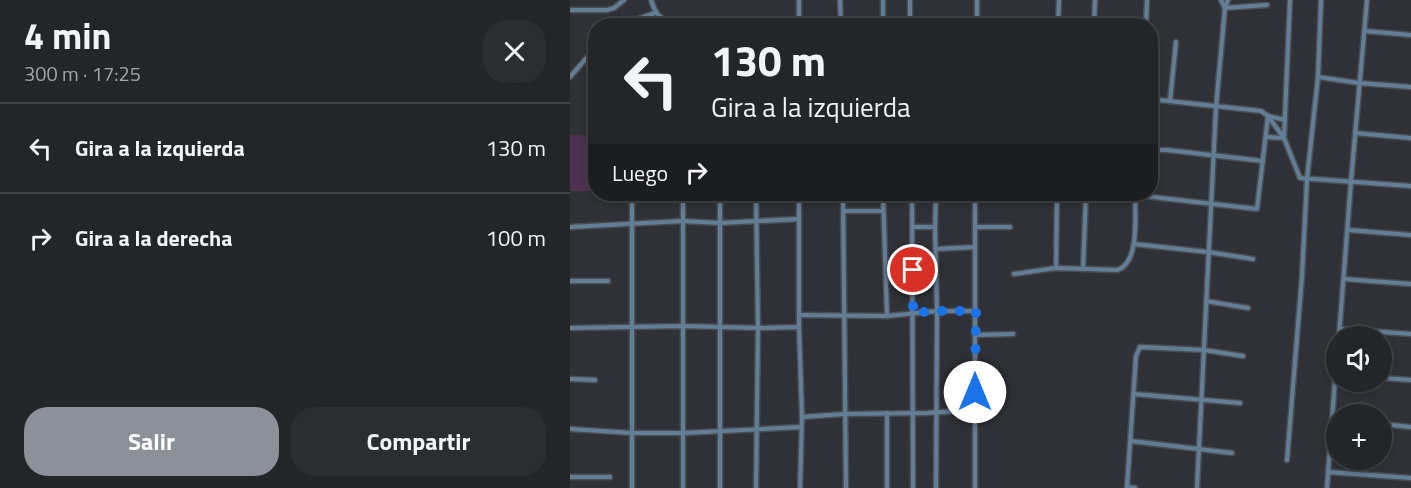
<!DOCTYPE html>
<html lang="es">
<meta charset="utf-8">
<style>
:root{--surface:#232529;--page:#2b2d31;--text:#f1f3f6;--muted:#a3a5a8;--line:#404246;--accent:#8c9099}
body{margin:0;font-family:"Titillium Web",sans-serif;background:var(--page);color:var(--text);height:100vh;display:flex;flex-direction:column;font-size:22px;white-space:nowrap}
*{box-sizing:border-box;margin:0}
p{font-size:20px;color:var(--muted)}
.icon{flex:none;width:33px;height:33px;fill:none;stroke:currentColor;stroke-width:2;stroke-linecap:round;stroke-linejoin:round}
.map{position:relative;flex:1;overflow:hidden}
.panel{display:flex;flex-direction:column;background:var(--surface);width:570px}
.panel>*{flex:none}
.top-card{position:absolute;left:18px;top:18px;width:570px;height:183px;border-radius:24px;box-shadow:0 3px 9px #0003,0 0 0 2px var(--line);background:#232529;color:var(--text);overflow:hidden}
.buttons{position:absolute;left:756px;top:326px;display:grid;gap:12px}
.buttons a{display:grid;place-items:center;width:66px;height:66px;border-radius:50%;background:var(--surface);box-shadow:0 3px 9px #0003,0 0 0 2px var(--line);font-size:30px}
.pin{position:absolute;display:grid;place-items:center;width:51px;height:51px;color:#fff;margin:-26px;border:3px solid #fff;border-radius:50%;box-shadow:0 2px 6px #0007}
.me{position:absolute;width:66px;margin:-33px;rotate:0deg;stroke-linejoin:round;filter:drop-shadow(0 0 4px #0008)}
.turn{display:flex;align-items:center;gap:21px;height:126px;padding:0 24px;font-size:27px}
.turn .icon{width:78px;height:78px;stroke-width:2.5}
.turn b{display:block;font-size:42px;line-height:51px}
.then{display:flex;align-items:center;height:57px;padding:0 24px;background:#0003;gap:12px;font-size:22px}
.round{display:grid;place-items:center;flex:none;width:63px;height:63px;border-radius:24px;background:var(--page)}
.headline{display:flex;align-items:center;justify-content:space-between;height:102px;padding:0 24px}
h1{font-size:36px;font-weight:700;line-height:45px}
.primary-button{display:flex;gap:12px;margin-top:auto;padding:12px 24px}
.primary-button a{flex:1;height:69px;border-radius:24px;background:var(--accent);color:#fff;font-size:24px;font-weight:700;line-height:69px;text-align:center}
.primary-button a+a{background:var(--page);color:var(--text)}
ul{padding:0;list-style:none}
li{display:flex;align-items:center;gap:18px;height:90px;padding:0 24px;border-top:2px solid var(--line)}
li div{flex:1}
li b{display:block;font-size:22px}
li em{font-style:normal}
main{display:flex;flex:1;min-height:0}
.map>svg:first-child{display:block}
</style>
<main>
<section class="panel">
<div class="headline"><div><h1>4 min</h1><p>300 m · 17:25</p></div><a class="round"><svg class="icon" aria-label="close" viewBox="0 0 24 24"><path d="M6 6l12 12M18 6L6 18"/></svg></a></div>
<ul>
<li><svg class="icon" aria-label="left" viewBox="0 0 24 24"><path d="M17 20v-9H6M10 6l-5 5 5 5"/></svg><div><b>Gira a la izquierda</b></div><em>130 m</em></li>
<li><svg class="icon" aria-label="right" viewBox="0 0 24 24"><path d="M7 20v-9h11M14 6l5 5-5 5"/></svg><div><b>Gira a la derecha</b></div><em>100 m</em></li>
</ul>
<div class="primary-button"><a>Salir</a><a>Compartir</a></div>
</section>
<div class="map">
<svg width="841" height="488" viewBox="0 0 841 488">
<rect width="100%" height="100%" fill="#2f3137"/>
<!-- green -->
<path fill="#4e3151" d="M0,135L25,136V191H0Z"/>
<g fill="none" stroke-linecap="round" stroke-linejoin="round">
<!-- minor casing -->
<g stroke="#4b4d52" stroke-width="7">
<g id="minor">
<path d="M81,0C87,18 89,15 103,26"/>
<path d="M270,0L271,26"/>
<path d="M313,0V26"/>
<path d="M658,0L655,8L697,5"/>
<path d="M720,0L714,138L730,178L841,186"/>
<path d="M0,10H37L44,8L54,0"/>
<path d="M59,26L68,19L85,13"/>
<path d="M229,26V0"/>
<path d="M340,26V0"/>
<path d="M407,26V0"/>
<path d="M488,26L489,0"/>
<path d="M524,26L525,0"/>
<path d="M576,26L577,0"/>
<path d="M795,31L841,35"/>
<path d="M0,77L19,55L26,50"/>
<path d="M748,77L789,83L841,87"/>
<path d="M580,99L691,111L698,116L714,138L696,137"/>
<path d="M600,101L606,42"/>
<path d="M785,133L841,138"/>
<path d="M580,150H597L693,161"/>
<path d="M62,194V488"/>
<path d="M113,194V488"/>
<path d="M229,194V327L232,417L230,488"/>
<path d="M273,194L276,488"/>
<path d="M313,194L317,316"/>
<path d="M342,194L343,488"/>
<path d="M565,195L687,209L698,116L715,120"/>
<path d="M274,211H313"/>
<path d="M0,227L113,221L150,223L229,219"/>
<path d="M343,227H365L367,311L366,488"/>
<path d="M365,227L366,194"/>
<path d="M405,227H440"/>
<path d="M778,230L841,235"/>
<path d="M564,244L638,252L683,259"/>
<path d="M366,249L405,247"/>
<path d="M486,268L487,194"/>
<path d="M513,269L516,194"/>
<path d="M444,274L486,268L547,270C570,264 565,214 565,194"/>
<path d="M774,279L841,284"/>
<path d="M0,281H38"/>
<path d="M636,301L678,308"/>
<path d="M229,315L317,316L367,311H406"/>
<path d="M0,328L113,326L188,328L229,327"/>
<path d="M770,329L841,334"/>
<path d="M405,335L443,334"/>
<path d="M769,336L781,181L797,0"/>
<path d="M812,378L841,380"/>
<path d="M0,379L25,380"/>
<path d="M564,394L670,403"/>
<path d="M317,413V488"/>
<path d="M232,417L274,414L357,413L405,410"/>
<path d="M812,424L841,427"/>
<path d="M0,429L62,433H113L231,427"/>
<path d="M561,441L662,453"/>
<path d="M717,460L732,276L737,179L748,77L751,0"/>
<path d="M758,472L841,478"/>
<path d="M0,477H40"/>
<path d="M150,488V194"/>
<path d="M186,488L188,328L186,194"/>
<path d="M405,488V194"/>
<path d="M565,488L557,487L566,356L570,347L634,350L673,356"/>
<path d="M627,488L646,107L655,8L651,0"/>
<path d="M757,488L766,366"/>
</g>
</g>
<!-- minor -->
<use href="#minor" stroke="#627e96" stroke-width="4"/>
</g>
<g fill="none" stroke-linecap="round" stroke-linejoin="round">
<!-- route -->
<path stroke="#1a73e8" stroke-width="10" stroke-dasharray="0 18" d="M343,270V313L367,311H406L405,392"/>
</g>
</svg>
<div class="buttons">
<a><svg class="icon" aria-label="sound" viewBox="0 0 24 24"><path d="M4 9h4l5-4v14l-5-4H4zM17 9q2 3 0 6"/></svg></a>
<a>+</a>
</div>
<div class="pin" style="left:343px;top:270px;background:#d93025"><svg class="icon" aria-label="arrive" viewBox="0 0 24 24"><path d="M6 21V4h12l-3 4 3 4H6"/></svg></div>
<svg class="me" style="left:405px;top:392px" viewBox="-20 -20 40 40"><circle r="19" fill="#fff"/><path d="M0-13L10 11 0 6-10 11z" fill="#1a73e8"/></svg>
<div class="top-card">
<div class="turn"><svg class="icon" aria-label="left" viewBox="0 0 24 24"><path d="M17 20v-9H6M10 6l-5 5 5 5"/></svg><div><b>130 m</b>Gira a la izquierda</div></div>
<div class="then">Luego<svg class="icon" aria-label="right" viewBox="0 0 24 24"><path d="M7 20v-9h11M14 6l5 5-5 5"/></svg></div>
</div>
</div>
</main>
